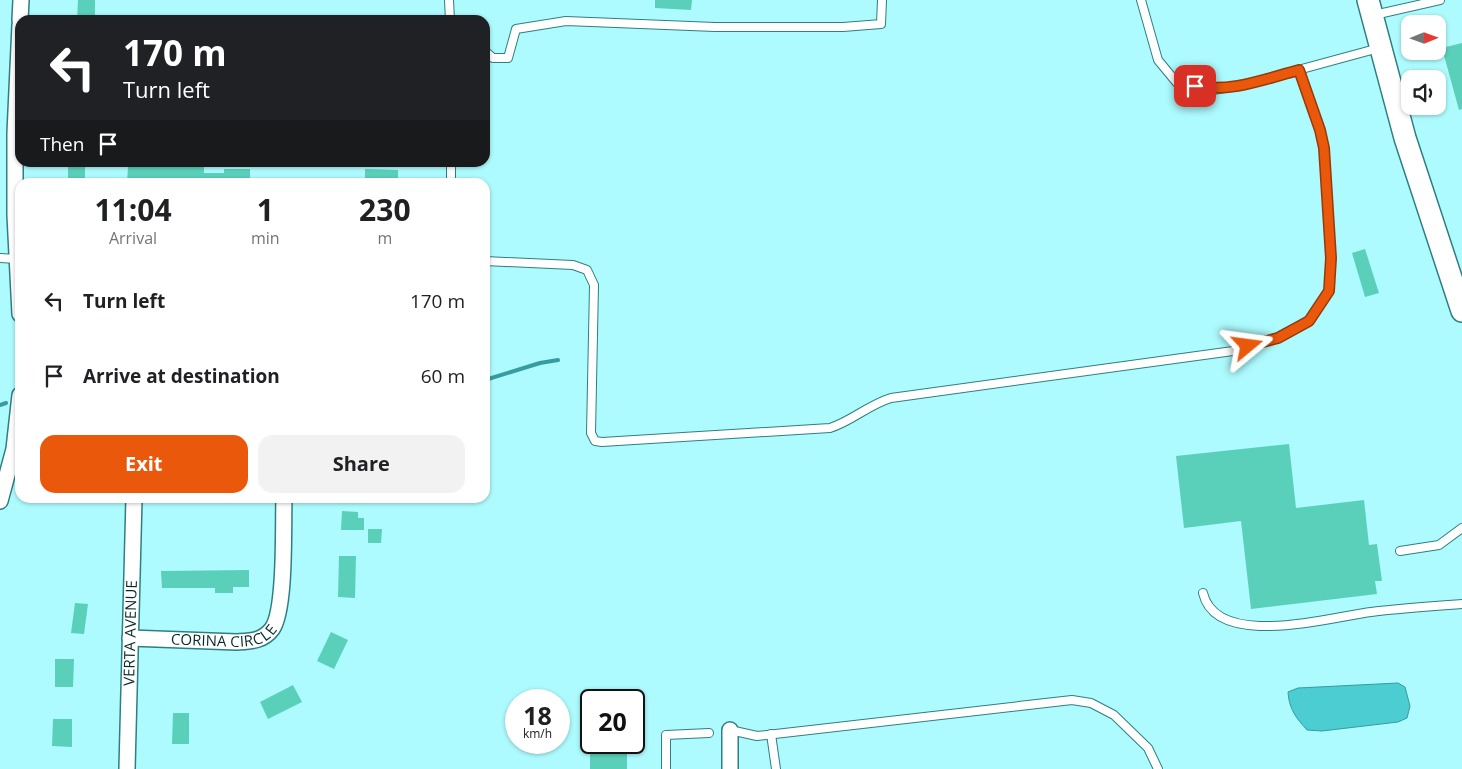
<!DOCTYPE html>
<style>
:root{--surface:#fff;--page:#f2f2f2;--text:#202124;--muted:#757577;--accent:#ea580c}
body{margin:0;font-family:"Open Sans",sans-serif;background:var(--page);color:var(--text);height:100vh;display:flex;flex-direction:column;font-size:19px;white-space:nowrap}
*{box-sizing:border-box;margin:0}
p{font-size:16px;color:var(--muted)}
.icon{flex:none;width:28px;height:28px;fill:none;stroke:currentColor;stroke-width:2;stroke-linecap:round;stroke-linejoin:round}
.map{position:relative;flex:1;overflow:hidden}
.panel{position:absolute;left:15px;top:178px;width:475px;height:325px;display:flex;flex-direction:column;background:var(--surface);border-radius:15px;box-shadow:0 1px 4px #0004}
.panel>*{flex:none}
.banner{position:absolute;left:15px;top:15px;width:475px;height:152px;border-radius:15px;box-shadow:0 1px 4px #0004;background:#202124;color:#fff;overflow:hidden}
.needle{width:32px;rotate:89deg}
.fabs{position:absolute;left:1401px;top:15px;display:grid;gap:10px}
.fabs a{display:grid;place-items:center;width:45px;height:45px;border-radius:10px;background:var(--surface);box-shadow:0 1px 4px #0004;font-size:25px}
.speed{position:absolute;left:505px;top:689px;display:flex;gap:10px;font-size:25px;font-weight:700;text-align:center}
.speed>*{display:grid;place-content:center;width:65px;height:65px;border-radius:50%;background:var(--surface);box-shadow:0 1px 4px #0004;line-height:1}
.speed small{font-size:12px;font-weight:400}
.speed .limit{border:2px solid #111;border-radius:8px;background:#fff;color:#111}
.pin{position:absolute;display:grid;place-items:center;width:42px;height:42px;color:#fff;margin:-21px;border-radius:10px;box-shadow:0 2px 8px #0006}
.me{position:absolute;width:55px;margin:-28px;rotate:74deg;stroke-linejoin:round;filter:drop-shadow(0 0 4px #0008)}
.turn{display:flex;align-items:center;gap:18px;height:105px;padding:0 25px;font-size:22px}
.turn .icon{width:65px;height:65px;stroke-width:2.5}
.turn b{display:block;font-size:35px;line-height:42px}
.then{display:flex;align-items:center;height:48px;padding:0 25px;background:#0003;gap:10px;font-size:19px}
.eta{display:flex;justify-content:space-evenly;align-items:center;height:85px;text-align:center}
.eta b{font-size:30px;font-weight:700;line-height:35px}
.primary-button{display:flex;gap:10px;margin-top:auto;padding:10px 25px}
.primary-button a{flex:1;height:58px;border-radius:15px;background:var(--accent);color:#fff;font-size:20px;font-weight:700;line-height:58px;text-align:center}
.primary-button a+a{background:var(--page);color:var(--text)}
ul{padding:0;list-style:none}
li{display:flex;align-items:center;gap:15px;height:75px;padding:0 25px}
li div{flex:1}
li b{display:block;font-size:19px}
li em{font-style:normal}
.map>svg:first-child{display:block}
</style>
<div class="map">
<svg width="1462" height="769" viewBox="0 0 1462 769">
<rect width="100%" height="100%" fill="#adfbfe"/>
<!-- water -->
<path fill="#4bcdd2" stroke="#379ca0" d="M1398,683L1405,687L1410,706L1407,718L1398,722L1322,731L1307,730C1296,718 1289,709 1288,692L1298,688Z"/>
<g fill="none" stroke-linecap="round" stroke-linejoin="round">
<!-- stream -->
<g stroke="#379ca0" stroke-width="4">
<path d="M485,380L540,363L558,360"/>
<path d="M0,405L6,403"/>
</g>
</g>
<!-- building -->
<g fill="#5ad0ba">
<path d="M78,0H95V20H77Z"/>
<path d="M655,0H692L691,10L655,8Z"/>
<path d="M1462,43V109L1459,110L1442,48Z"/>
<rect x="68" y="162" width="17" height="20"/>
<path d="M128,167H204V173H224V169H250V182H127Z"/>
<path d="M365,169L398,170V182H365Z"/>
<path d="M1365,249L1379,293L1365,297L1352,253Z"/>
<path d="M1289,444L1296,508L1364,500L1369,545L1377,544L1382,581H1375L1377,594L1251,609L1241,521L1184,528L1176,456Z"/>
<path d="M342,511L358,512V518H364V530H341Z"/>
<path d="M368,529H382L381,543H368Z"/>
<path d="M339,556H356L355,598L338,597Z"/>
<path d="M249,570V587H233V593H215V588H162L161,571Z"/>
<path d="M75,603L88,604L84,634L71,633Z"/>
<path d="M331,632L348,640L334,669L317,661Z"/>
<path d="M55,659H74L73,687H55Z"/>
<path d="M293,685L302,702L268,719L260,702Z"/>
<path d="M173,713H189V744H172Z"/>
<path d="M53,719H72V747L52,746Z"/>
<rect x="590" y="748" width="37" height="21"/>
</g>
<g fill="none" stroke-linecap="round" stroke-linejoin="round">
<!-- lane casing -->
<g stroke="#2f7e81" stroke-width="10">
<g id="lane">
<path d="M449,0L450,20"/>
<path d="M1141,0L1158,60L1177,83L1213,90L1243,85L1379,48"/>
<path d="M1374,15L1440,0"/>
<path d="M485,51L493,58H508L516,29L566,21L715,27H843L881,24L882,0"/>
<path d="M451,162V182"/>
<path d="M0,258L17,259"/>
<path d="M485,261L573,265L587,270L594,285L591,433L595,441L602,442L830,428C852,421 868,405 891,398L1233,351L1278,337L1309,321L1329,291L1331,259L1324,148L1320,130L1299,70"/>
<path d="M1400,551L1439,545L1462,528"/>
<path d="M1203,593C1216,650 1331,617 1371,612C1401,608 1432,606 1462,604"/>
<path d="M730,730L757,736L1072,700L1091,703L1114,715L1148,748L1158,769"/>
<path d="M771,734L776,769"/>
<path d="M666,769V735L709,733"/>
</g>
</g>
<!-- street casing -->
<g stroke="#2f7e81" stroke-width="18">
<g id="street">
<path d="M20,20L21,0"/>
<path d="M20,25L15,133V215L20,314"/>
<path d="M0,501L14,449L20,395"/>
<path id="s1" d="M130,638L237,642C251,641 263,641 272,629C286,610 283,525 284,498"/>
<path d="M730,730V769"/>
<path id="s2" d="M127,769L134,498"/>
</g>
</g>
<!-- secondary casing -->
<g stroke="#2f7e81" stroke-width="24">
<path id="secondary" d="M1368,0L1405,138L1462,311"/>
</g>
<!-- lane -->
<use href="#lane" stroke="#fff" stroke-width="8"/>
<!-- street -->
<use href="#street" stroke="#fff" stroke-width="15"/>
<!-- secondary -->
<use href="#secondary" stroke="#fff" stroke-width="21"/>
</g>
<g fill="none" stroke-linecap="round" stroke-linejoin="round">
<!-- route casing -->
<g stroke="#983908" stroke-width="12">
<path id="route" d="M1195,86C1230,93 1265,79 1299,70L1320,130L1324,148L1331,258L1329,291L1309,321L1278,338L1248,346"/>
</g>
<!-- route -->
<use href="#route" stroke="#ea580c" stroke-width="9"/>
</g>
<g text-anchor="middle" stroke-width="4" stroke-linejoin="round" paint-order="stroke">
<!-- street labels -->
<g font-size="15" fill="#07292a" stroke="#edfbfc">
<text dy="5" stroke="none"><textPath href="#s1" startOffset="95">CORINA CIRCLE</textPath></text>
<text dy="5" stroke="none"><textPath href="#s2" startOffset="136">VERTA AVENUE</textPath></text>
</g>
</g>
</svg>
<div class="fabs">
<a><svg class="needle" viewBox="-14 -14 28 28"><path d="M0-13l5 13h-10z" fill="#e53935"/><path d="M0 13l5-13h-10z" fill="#757577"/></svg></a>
<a><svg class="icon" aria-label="sound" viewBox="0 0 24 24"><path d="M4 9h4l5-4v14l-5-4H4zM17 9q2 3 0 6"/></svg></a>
</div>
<div class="speed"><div>18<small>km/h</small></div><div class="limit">20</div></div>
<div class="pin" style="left:1195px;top:86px;background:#d93025"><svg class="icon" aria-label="arrive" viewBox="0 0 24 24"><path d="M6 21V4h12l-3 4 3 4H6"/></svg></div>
<svg class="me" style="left:1248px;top:346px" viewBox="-20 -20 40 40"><path d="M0-17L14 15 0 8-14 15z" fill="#ea580c" stroke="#fff" stroke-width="4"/></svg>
<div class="banner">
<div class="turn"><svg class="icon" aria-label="left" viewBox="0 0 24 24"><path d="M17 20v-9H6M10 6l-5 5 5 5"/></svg><div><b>170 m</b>Turn left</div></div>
<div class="then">Then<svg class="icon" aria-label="arrive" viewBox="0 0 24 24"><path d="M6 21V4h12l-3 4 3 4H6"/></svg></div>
</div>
<section class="panel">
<div class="eta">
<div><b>11:04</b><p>Arrival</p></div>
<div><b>1</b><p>min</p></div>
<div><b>230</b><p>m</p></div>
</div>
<ul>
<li><svg class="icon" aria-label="left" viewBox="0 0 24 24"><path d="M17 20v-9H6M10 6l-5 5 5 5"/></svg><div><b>Turn left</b></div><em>170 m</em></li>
<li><svg class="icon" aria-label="arrive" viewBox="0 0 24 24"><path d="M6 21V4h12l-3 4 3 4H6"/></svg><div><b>Arrive at destination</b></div><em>60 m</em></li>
</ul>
<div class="primary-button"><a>Exit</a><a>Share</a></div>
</section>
</div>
